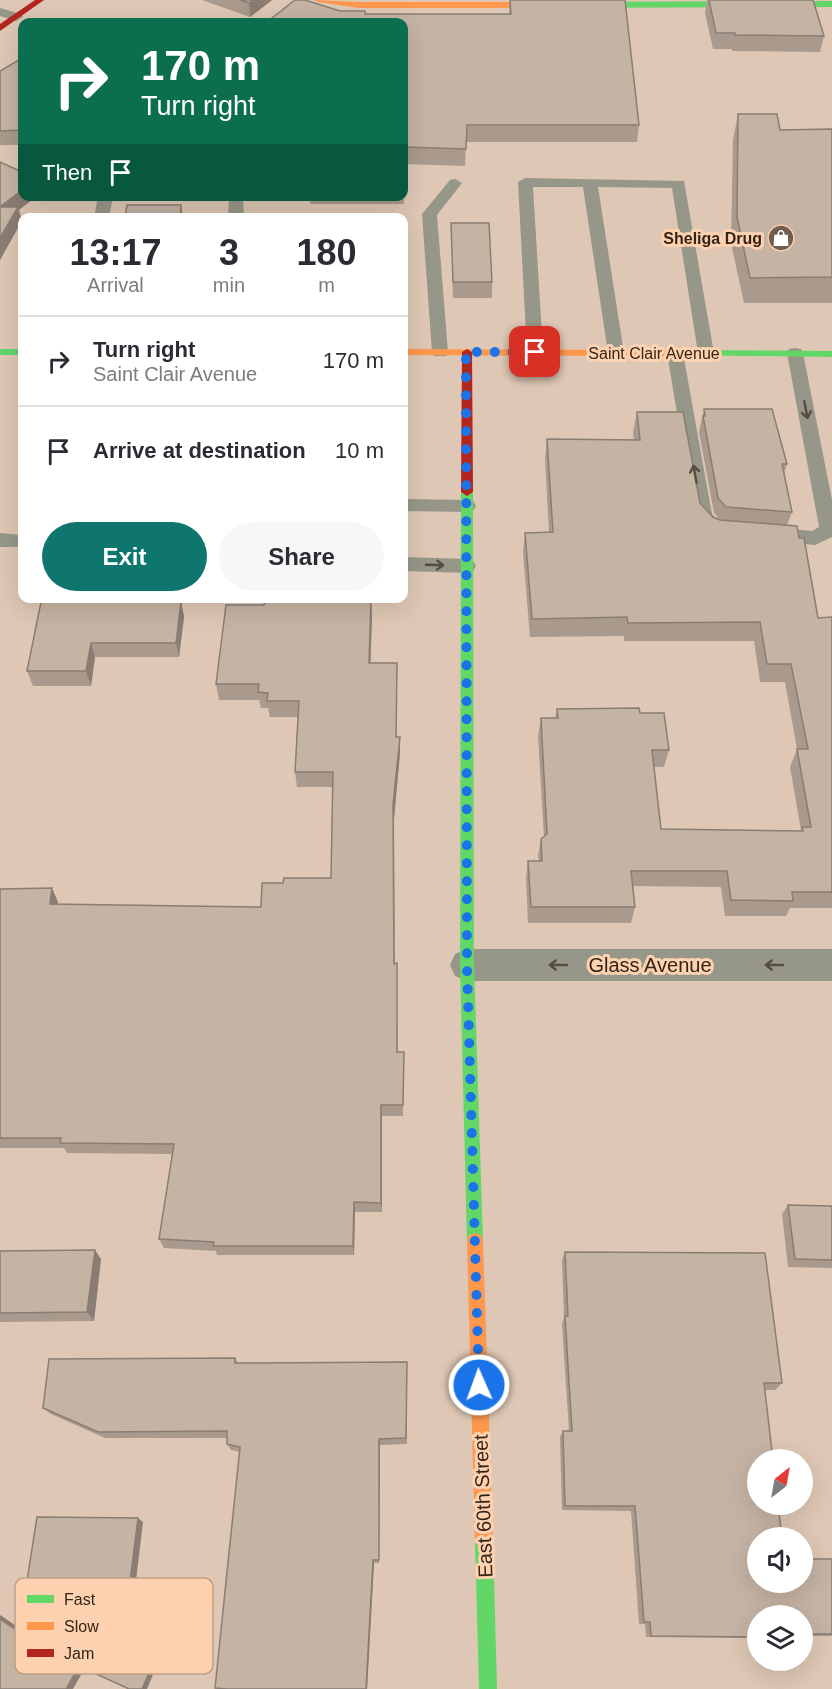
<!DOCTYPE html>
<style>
:root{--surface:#fff;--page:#f7f7f7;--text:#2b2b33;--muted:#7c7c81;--line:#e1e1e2;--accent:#0f766e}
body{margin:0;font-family:Helvetica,sans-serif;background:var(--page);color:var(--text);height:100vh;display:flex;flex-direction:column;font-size:22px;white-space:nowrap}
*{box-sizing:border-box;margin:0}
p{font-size:20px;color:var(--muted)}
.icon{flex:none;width:33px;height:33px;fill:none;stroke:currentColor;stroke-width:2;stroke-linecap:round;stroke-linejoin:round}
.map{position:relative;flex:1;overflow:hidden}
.side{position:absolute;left:18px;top:213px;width:390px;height:390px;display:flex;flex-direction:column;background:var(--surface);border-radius:12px;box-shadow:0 6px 24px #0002}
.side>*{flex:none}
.top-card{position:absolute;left:18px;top:18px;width:390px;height:183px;border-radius:12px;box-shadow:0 6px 24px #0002;background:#0b6e4f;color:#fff;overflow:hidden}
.needle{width:39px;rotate:31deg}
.tools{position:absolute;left:747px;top:1449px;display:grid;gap:12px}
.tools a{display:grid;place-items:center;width:66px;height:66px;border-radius:50%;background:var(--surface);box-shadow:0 6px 24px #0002;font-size:30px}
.pin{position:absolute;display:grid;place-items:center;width:51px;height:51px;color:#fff;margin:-26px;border-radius:12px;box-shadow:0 3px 9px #0006}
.me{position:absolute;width:66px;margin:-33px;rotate:358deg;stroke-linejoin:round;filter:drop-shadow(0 0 4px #0008)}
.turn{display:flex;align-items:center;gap:21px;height:126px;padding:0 24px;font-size:27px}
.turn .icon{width:78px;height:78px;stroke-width:2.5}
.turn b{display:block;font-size:42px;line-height:51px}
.then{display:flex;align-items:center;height:57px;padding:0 24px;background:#0003;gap:12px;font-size:22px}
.eta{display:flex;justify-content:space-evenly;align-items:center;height:102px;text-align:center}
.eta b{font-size:36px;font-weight:600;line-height:42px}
.action{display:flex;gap:12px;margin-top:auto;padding:12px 24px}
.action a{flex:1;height:69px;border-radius:36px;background:var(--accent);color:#fff;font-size:24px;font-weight:600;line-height:69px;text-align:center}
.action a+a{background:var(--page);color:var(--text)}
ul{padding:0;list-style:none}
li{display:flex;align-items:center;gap:18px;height:90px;padding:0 24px;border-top:2px solid var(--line)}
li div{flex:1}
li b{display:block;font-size:22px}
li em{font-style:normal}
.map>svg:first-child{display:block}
</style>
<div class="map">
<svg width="832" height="1689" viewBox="0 0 832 1689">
<rect width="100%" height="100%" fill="#dec7b4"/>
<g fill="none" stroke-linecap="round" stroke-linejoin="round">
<!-- lane -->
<g fill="#979789" fill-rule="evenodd">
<path d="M0,8L21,14L23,17L16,21L0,16Z"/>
<path d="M525,178L684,181L714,353L712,357H700L698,353L672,188L598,187L624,353L622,357H610L608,353L583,187H533L543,352L541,356H529L527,352L518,182Z"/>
<path d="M455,179L462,183L437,215L448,352L446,356H434L432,352L422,214L450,180Z"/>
<path d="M98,196H113L109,218H94Z"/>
<path d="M229,196H243L244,218H228Z"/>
<path d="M675,348L681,349L683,353L712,514L722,527L719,532C707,535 700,526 694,516L667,353L669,349Z"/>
<path d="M795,348L801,349L803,353L832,500V537L815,545L770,541L764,539L761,534L764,529L770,527L812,531L819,527L787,353L789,349Z"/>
<path d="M404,499L467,500L473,501L476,506L473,511L467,512L404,511Z"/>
<path d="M0,533L22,535V547H0Z"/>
<path d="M404,557L467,559L473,561L476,566L473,571L467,573L404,571Z"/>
</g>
<!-- street -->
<path fill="#979789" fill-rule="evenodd" d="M467,949H832V981H467L455,976L450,965L455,954Z"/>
<!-- fast -->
<g fill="#63d668" fill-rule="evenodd">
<path d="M832,1V7L508,8L504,5L508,2Z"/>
<rect x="0" y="349" width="22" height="6"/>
<path d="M678,350L832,351V357L674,355V351Z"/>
<path d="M467,488L473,492L474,965L483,1241L481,1247L475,1249L469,1247L467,1241L460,965L461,492Z"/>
<path d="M484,1532L490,1535L493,1541L497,1689H479L475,1541L478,1535Z"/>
</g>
<!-- slow -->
<g fill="#ff974d" fill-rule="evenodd">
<path d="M314,0L359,2H508L512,5L508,8H359L318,2Z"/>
<path d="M404,349L678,350L683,353L678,356L404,355Z"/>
<path d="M475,1233L481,1235L483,1241L493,1541L490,1547L484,1550L478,1547L475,1541L467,1241L469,1235Z"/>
</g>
<!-- jam -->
<g fill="#b3261e" fill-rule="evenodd">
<path d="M35,0H44L0,31V24Z"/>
<path d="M467,349L472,352L473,492L467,496L461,492L462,352Z"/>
</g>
</g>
<!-- wall -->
<g fill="#a99a8d">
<path d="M202,0H272L250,17Z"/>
<path d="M510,0H625L639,125L637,142H466L465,166L404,164V204H310V196H404V22L340,11L365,14H509Z"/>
<path d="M707,0H813L824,36L820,52L732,51V49H713L705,13Z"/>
<path d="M22,58V145H0V71Z"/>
<path d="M738,114L780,130L832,129V303H744L731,243L733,140Z"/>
<path d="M451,223L492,282V298H453Z"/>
<path d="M704,409L787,464L784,474L792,512L787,525L818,618L832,617V908H790L786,916H725L721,887L633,886L635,907L631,923H528L526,878L528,861H539L538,856L541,839L544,837L538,736L541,718H555L557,709L640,713L669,750L664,767H654L661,829L800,831L801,830L790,767L797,749L785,682H760L754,641H624V636L530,637L523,552L525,533L549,532L545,459L547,439L634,440L633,432L637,412L700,503L713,517L720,520L714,513L699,432Z"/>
<path d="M181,602L184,617L179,657H95L91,686H33L27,671Z"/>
<path d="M372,616L370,663L397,737L400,753L394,819L395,964L398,1052H404L403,1116H382V1212H355L354,1255H217L216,1251L164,1248L159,1239L172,1154L67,1153L64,1148H0V889L58,902V905L261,907L283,883L331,878L333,787H297L295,772L298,717H270L268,708H261L259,700H219L216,684Z"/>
<path d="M788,1205L832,1206V1268L788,1267L782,1214Z"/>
<path d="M0,1251L101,1259L94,1321L0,1322Z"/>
<path d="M565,1252L782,1383L775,1390H764L758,1582L832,1559V1636H802V1616H758V1638L646,1637L645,1624H639L631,1511L562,1510L560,1437L563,1431H569L562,1324L564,1317L562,1260Z"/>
<path d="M235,1358L238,1363L407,1362V1444L380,1445L379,1563H374L367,1689H225L240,1452L231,1450L227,1444V1438H105L51,1414L43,1408Z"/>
</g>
<!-- shaded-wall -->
<g fill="#8a7d73">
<path d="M253,0H272L250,17L249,3Z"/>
<path d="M22,190V196H37L19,210L22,221L0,260V207Z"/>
<path d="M181,205L183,218H180Z"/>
<path d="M371,600L372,616L370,679L369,663Z"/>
<path d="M181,602L184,617L179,657L176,643Z"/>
<path d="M91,643L95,657L91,686L86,671Z"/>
<path d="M400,737V753L394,819L393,805Z"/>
<path d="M52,888L58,902L56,918L50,904Z"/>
<path d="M381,1105L382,1116V1212L381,1203Z"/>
<path d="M354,1202L355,1212L354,1255L353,1246Z"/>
<path d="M95,1250L101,1259L94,1321L87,1312Z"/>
<path d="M379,1439L380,1445L379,1563Z"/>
<path d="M138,1518L143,1522L129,1638L162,1653L147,1689H142L123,1637Z"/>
<path d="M373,1560L374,1563L367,1689H366Z"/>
<path d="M0,1615L27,1633L19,1632L0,1619Z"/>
<path d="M79,1666H86L73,1689H66Z"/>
</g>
<!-- building -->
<g fill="#c5b3a4" stroke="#8a7d73" stroke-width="1.5">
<path d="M240,0H253L249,3Z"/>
<path d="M295,0H305L340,11H365V14H511L510,0H625L639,125H467L466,149L404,147V187V22H267Z"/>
<path d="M709,0H813L824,36L735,35V33H716Z"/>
<path d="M22,58V130L0,131V71Z"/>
<path d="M738,114H777L780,130L832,129V277L750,278L737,217Z"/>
<path d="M0,162L22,172V190L0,207Z"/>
<path d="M127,205H181L180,218H125Z"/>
<path d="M0,207H18L0,238Z"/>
<path d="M451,223H489L492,282H453Z"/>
<path d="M704,409H772L787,464H782L792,512L726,507L718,498L703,416H705Z"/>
<path d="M637,412H683L700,503L713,517L720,520L797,526L799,538H804L818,618L832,617V892H792L793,901L731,900L727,871H631L635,907H531L528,861H542L541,839L547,834L541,718H558L557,709L639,708L640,713H664L669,750H652L661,829L803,831L802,827H811L797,749H808L791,664H767L760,622L628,623L627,617L532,619L525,533L553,532L547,439L640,440Z"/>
<path d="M371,600L369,663H397L396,737H400L393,805L394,964L397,963V1052H404L403,1105H381V1203L354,1202L353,1246H213L214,1242L159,1239L174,1144L60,1143L61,1138H0V889L52,888L50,904L261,907L262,883H283L284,878H331L333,772H295L299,701H267L268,693L258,692L259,684H216L226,605H264L265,601Z"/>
<path d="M41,602H181L176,643H91L86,671H27Z"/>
<path d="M788,1205L832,1206V1260L795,1259Z"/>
<path d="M95,1250L87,1312L0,1313V1251Z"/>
<path d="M565,1252L765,1253L782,1383H764L773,1460H758V1504H778L782,1538H758V1582H802V1559H832V1634H802V1616H758V1637L651,1636L650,1622H644L635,1506H565L563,1431H572L565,1316H568Z"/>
<path d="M235,1358V1363L407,1362L406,1438L379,1439V1560H373L366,1689H227L215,1688L240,1447L227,1444V1431L98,1432L43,1408L49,1359Z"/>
<path d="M37,1517L138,1518L123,1637L158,1652L142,1689H129L79,1666L66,1689H0V1619L19,1632Z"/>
</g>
<!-- one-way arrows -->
<defs><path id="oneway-shaft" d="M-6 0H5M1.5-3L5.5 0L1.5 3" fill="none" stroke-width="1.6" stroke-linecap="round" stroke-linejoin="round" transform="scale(1.5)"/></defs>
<g stroke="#574c3e">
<use href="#oneway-shaft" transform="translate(806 410) rotate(79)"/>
<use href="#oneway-shaft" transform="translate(695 474) rotate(-100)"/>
<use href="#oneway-shaft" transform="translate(435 565) rotate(2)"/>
<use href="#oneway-shaft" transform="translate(558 965) rotate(180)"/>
<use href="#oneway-shaft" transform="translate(774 965) rotate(180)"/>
</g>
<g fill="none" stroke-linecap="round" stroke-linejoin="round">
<!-- route -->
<path stroke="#1a73e8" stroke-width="10" stroke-dasharray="0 18" d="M479,1385L467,965L466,352H535"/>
</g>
<!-- icons -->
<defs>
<g id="shop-disc" transform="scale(1.35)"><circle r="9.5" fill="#705d4d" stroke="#fed2b0"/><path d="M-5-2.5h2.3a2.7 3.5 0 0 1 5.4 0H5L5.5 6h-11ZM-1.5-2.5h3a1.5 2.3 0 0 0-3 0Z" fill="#fff"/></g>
</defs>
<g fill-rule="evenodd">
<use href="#shop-disc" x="781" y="238"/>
</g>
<g text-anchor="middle" stroke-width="6" stroke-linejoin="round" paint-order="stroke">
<!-- far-poi labels -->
<g font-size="16" font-weight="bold" fill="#342416" stroke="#fed2b0" text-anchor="end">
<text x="762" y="244">Sheliga Drug</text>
</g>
<!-- far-street labels -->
<g font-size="16" fill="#342416" stroke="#fed2b0">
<text x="654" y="359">Saint Clair Avenue</text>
</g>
<!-- street labels -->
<g font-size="20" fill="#342416" stroke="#fed2b0">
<text x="650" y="972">Glass Avenue</text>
<text transform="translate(483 1506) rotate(-92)" y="7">East 60th Street</text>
</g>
</g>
<!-- legend -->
<rect x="15" y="1578" width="198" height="96" rx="9" fill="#fed2b0" stroke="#c19e82" stroke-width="1.5"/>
<rect x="27" y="1595" width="27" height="8" fill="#63d668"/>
<rect x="27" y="1622" width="27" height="8" fill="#ff974d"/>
<rect x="27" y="1649" width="27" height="8" fill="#b3261e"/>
<g font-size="16" fill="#342416">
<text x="64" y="1605">Fast</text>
<text x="64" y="1632">Slow</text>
<text x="64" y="1659">Jam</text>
</g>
</svg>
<div class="tools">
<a><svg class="needle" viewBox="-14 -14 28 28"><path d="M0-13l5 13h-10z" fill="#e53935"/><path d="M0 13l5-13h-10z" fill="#7c7c81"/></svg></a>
<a><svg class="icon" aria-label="sound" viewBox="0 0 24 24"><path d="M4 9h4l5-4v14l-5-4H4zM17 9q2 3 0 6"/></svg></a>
<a><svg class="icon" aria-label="layers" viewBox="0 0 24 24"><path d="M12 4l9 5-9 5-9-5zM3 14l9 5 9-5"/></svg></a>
</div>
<div class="pin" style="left:535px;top:352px;background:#d93025"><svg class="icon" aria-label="arrive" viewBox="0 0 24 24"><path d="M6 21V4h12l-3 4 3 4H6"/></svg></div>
<svg class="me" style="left:479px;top:1385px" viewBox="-20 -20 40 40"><circle r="17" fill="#1a73e8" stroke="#fff" stroke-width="3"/><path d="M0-11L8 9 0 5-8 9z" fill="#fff"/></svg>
<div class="top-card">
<div class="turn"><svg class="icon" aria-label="right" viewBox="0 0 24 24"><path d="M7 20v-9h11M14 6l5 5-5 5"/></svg><div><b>170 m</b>Turn right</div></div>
<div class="then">Then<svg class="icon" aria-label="arrive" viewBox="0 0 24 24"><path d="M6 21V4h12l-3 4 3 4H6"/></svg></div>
</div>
<section class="side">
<div class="eta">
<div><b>13:17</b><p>Arrival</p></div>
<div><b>3</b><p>min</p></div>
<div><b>180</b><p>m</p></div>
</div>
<ul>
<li><svg class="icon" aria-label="right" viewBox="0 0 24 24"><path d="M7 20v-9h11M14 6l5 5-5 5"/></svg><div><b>Turn right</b><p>Saint Clair Avenue</p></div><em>170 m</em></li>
<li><svg class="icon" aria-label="arrive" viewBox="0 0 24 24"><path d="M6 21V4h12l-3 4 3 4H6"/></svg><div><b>Arrive at destination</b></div><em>10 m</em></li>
</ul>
<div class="action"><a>Exit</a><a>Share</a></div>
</section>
</div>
